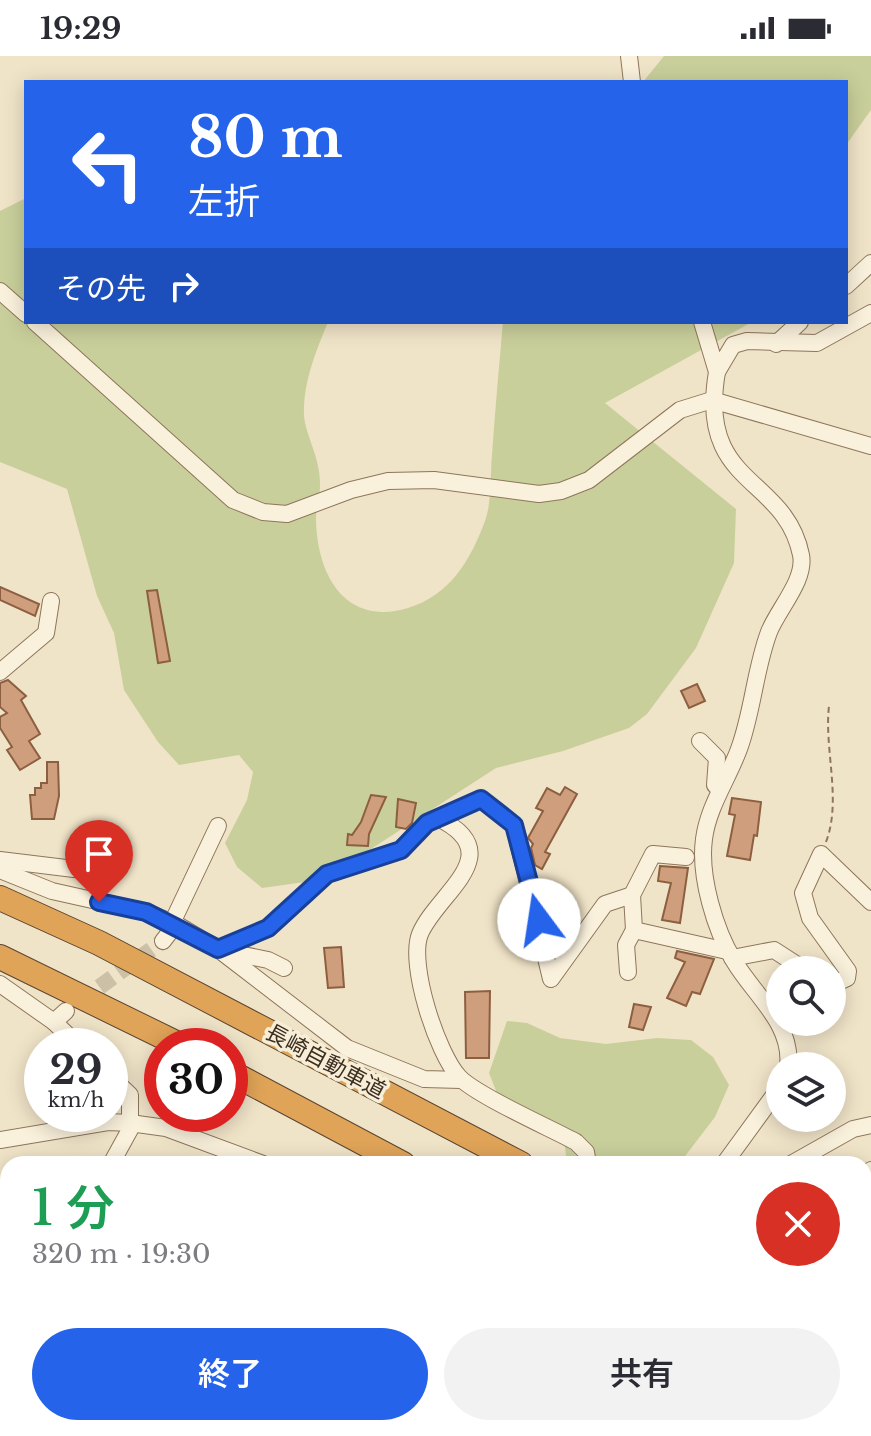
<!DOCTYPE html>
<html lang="ja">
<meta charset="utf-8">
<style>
:root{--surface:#fff;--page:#f2f2f3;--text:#2b2b33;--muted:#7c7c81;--accent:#2563eb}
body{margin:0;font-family:"Libre Baskerville","Noto Sans JP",serif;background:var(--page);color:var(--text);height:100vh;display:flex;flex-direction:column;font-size:30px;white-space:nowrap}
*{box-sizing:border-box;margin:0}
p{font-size:26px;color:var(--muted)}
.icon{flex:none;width:44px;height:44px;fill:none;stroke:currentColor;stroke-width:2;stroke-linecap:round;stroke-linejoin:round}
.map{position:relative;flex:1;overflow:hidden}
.panel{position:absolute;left:0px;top:1100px;width:872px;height:280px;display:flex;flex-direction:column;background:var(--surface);border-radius:24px 24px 0 0;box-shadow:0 4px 20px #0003}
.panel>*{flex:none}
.hud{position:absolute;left:24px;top:24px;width:824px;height:244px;border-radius:0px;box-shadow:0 4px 20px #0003;background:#2563eb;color:#fff;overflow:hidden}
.tools{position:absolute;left:766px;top:900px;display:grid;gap:16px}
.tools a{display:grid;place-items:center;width:80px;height:80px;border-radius:50%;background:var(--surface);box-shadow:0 4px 20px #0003;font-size:40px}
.speed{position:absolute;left:24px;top:972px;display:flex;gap:16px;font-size:40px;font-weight:700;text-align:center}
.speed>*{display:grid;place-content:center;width:104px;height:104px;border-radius:50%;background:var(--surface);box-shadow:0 4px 20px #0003;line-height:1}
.speed small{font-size:20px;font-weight:400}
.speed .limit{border:12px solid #d22;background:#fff;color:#111}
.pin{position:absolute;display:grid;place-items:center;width:68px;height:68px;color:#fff;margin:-82px -34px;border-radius:50% 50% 50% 0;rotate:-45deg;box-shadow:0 0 8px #0007}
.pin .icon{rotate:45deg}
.me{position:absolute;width:88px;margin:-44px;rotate:346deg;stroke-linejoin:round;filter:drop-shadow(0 0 6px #0008)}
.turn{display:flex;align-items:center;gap:28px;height:168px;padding:0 32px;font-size:36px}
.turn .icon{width:104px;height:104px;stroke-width:2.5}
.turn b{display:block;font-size:56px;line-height:68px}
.then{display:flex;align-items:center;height:76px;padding:0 32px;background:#0003;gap:16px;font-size:30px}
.round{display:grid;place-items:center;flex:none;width:84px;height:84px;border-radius:42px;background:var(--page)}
.overview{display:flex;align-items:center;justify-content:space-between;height:136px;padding:0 32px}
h1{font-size:48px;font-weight:600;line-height:60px;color:#1e9e55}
.button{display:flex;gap:16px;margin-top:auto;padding:16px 32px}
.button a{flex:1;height:92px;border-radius:48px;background:var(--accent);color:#fff;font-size:32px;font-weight:600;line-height:92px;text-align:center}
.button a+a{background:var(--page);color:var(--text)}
.status{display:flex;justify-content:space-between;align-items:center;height:56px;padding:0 40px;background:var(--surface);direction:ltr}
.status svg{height:22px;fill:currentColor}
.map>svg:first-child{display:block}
</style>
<div class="status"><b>19:29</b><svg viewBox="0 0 49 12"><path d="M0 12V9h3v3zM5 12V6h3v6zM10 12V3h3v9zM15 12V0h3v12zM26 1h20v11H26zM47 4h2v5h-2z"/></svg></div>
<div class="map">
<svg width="871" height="1380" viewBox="0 0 871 1380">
<rect width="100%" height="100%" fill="#f0e4c8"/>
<!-- green -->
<g fill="#c9cf9b">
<path d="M664,0H871V54L846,89V26H643Z"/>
<path d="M26,142V266H328C316,295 303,327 304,359C305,379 321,402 320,430C320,440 317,450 316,460C316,517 344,571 408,552C450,539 470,505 485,465C492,446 490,420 492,399C495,355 499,310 503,266H752L605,347L736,453L734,507L696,592L647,658L629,672L563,695L496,712L371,793L305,826L262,832L237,811L225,787L247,744L253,716L239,699L179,709L158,686L124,634L114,577L97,540L67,433L0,406V155Z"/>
<path d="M507,965L527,967L560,982L606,988L657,982L691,984L713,1001L729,1029L715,1061L679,1108H567L564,1083L500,1045L489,1017Z"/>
<path d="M624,1372H708L704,1380H628Z"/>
<path d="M735,1372H829L836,1380H731Z"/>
</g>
<!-- building -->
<g fill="#cf9f7d" stroke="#8d5f41" stroke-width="2">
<path d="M0,531L39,548L35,560L0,544Z"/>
<path d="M157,534L170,605L158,607L147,535Z"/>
<path d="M8,624L26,640L21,644L40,678L29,685L40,702L20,714L7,694L12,691L0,672V661L7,657L0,651V627Z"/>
<path d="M697,628L705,645L689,652L681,635Z"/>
<path d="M47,706H58L59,740L54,763H32L30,739H35V732H41V727H47Z"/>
<path d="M565,731L577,738L545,796L550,798L542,813L535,809L531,792L533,788L528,782L543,755L536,752L547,732L560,739Z"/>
<path d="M371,739L386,741L369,778L368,790L347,789L348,778L352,779L361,766Z"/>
<path d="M732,742L761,746L757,780L754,779L750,804L727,800L735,759L729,758Z"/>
<path d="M398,743L416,747L412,767L406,773L396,771Z"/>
<path d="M660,810L688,812L680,867L662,864L671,827L658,825Z"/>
<path d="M341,891L344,931L328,932L324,892Z"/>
<path d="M677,895L714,903L700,938L692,936L686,950L667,942L685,906L675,902Z"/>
<path d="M490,935L489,1002H466L465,936Z"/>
<path d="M634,948L651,951L643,974L629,971Z"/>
</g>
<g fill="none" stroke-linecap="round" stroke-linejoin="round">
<!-- minor-tunnel -->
<path stroke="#ccc0a6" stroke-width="16" stroke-dasharray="16 8" stroke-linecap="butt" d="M80,945L163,885"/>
<!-- highway-tunnel -->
<g stroke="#ccc0a6" stroke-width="24" stroke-dasharray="24 12" stroke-linecap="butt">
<path d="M864,1285L871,1289"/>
<path d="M864,1348L871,1351"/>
</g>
<!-- minor casing -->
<g stroke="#8d765c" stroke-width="18">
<g id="minor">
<path d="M629,0L632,26"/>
<path d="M846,230L871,207"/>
<path d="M0,235L26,258"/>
<path d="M35,266L233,444L263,456L287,458L351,434L388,425L434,424L539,438L561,435L589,424L680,354L712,344L871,390"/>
<path d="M702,266L717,316L733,289L747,285L817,287L871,257"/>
<path d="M776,288L800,266"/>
<path d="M717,316C697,431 785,419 801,499C806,524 778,553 769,576C755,613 753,655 739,693C728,723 708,751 704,783C699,820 715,874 734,905C754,939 793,968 788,1010"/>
<path d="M0,616L46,577L51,545"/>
<path d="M700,685L717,702L715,729L720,733"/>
<path d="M438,762C511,798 437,837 420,878C408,908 437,997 459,1021C476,1039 550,1072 576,1086L586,1096L588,1108"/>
<path d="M0,804L74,813L86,801"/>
<path d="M0,814L52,835L146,856L176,868"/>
<path d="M632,839L653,798L686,801"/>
<path d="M172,867L218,770"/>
<path d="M163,885L176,868L218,893L347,992L424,1023L461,1024"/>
<path d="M218,893L268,872L327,818L401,794L427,767L481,743L514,769L551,923L605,848L632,839L634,874L727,895"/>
<path d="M219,894L268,904L284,912"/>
<path d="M732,902L774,894L805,914"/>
<path d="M628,916L626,889L634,874"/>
<path d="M0,928L54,966L66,955"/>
<path d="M832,929L847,922L848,915L810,862L803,837L821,798L871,846"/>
<path d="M54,966L79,990"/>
<path d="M130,1067L166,1072L263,1108"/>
<path d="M0,1084L108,1066L130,1067V1039L110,1020"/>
<path d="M111,1108L133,1068"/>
<path d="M724,1108L780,1031"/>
<path d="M791,1108L853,1073L871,1069"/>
<path d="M864,1127L871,1114"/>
<path d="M864,1217L871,1212"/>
<path d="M0,1297L8,1286"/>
<path d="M48,1372L60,1379L142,1380"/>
<path d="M485,1372L496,1380"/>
<path d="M509,1380L521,1372"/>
<path d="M539,1380L543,1372"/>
</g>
</g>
<!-- highway casing -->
<g stroke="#5b4430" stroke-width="26">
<g id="highway">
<path d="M0,842L99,887L521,1108"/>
<path d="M0,901L182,990"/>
<path d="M230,1016L403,1108"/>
</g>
</g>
<!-- path -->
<g stroke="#8d765c" stroke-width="2" stroke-dasharray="6 4" stroke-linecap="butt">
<path d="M826,786C842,744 824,694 829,650"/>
<path d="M864,1351L871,1347"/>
<path d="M800,1380L819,1372"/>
</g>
<!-- minor -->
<use href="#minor" stroke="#faf1dc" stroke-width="16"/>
<!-- highway -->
<use href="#highway" stroke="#e0a458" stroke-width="24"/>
</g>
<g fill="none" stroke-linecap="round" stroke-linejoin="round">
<!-- route casing -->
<g stroke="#184099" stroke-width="20">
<path id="route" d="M99,846L146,856L218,893L268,872L327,818L401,794L427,767L481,743L514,769L539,864"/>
</g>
<!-- route -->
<use href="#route" stroke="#2563eb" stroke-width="14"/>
</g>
<g text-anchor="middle" stroke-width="7" stroke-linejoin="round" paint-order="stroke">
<!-- street labels -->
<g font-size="22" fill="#3d2e20" stroke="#f7eed8">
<text transform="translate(326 1005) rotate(28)" y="8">長崎自動車道</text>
</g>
</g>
</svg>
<div class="tools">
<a><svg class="icon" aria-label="search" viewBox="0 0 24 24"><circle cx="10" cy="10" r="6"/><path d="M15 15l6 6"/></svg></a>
<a><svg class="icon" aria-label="layers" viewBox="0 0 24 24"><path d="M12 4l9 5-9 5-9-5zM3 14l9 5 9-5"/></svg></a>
</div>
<div class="speed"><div>29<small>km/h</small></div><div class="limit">30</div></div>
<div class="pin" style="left:99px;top:846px;background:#d93025"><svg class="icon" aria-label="arrive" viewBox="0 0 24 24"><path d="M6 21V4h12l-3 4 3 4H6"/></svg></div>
<svg class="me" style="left:539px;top:864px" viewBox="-20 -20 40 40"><circle r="19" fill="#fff"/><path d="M0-13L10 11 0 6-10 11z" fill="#2563eb"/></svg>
<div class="hud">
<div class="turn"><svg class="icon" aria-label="left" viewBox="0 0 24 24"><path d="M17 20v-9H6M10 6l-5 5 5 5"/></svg><div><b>80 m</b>左折</div></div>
<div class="then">その先<svg class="icon" aria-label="right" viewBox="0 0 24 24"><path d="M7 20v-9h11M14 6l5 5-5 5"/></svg></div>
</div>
<section class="panel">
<div class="overview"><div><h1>1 分</h1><p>320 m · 19:30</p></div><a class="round" style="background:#d93025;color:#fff"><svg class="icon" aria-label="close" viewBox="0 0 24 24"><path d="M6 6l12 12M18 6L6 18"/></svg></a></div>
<div class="button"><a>終了</a><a>共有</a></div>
</section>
</div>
